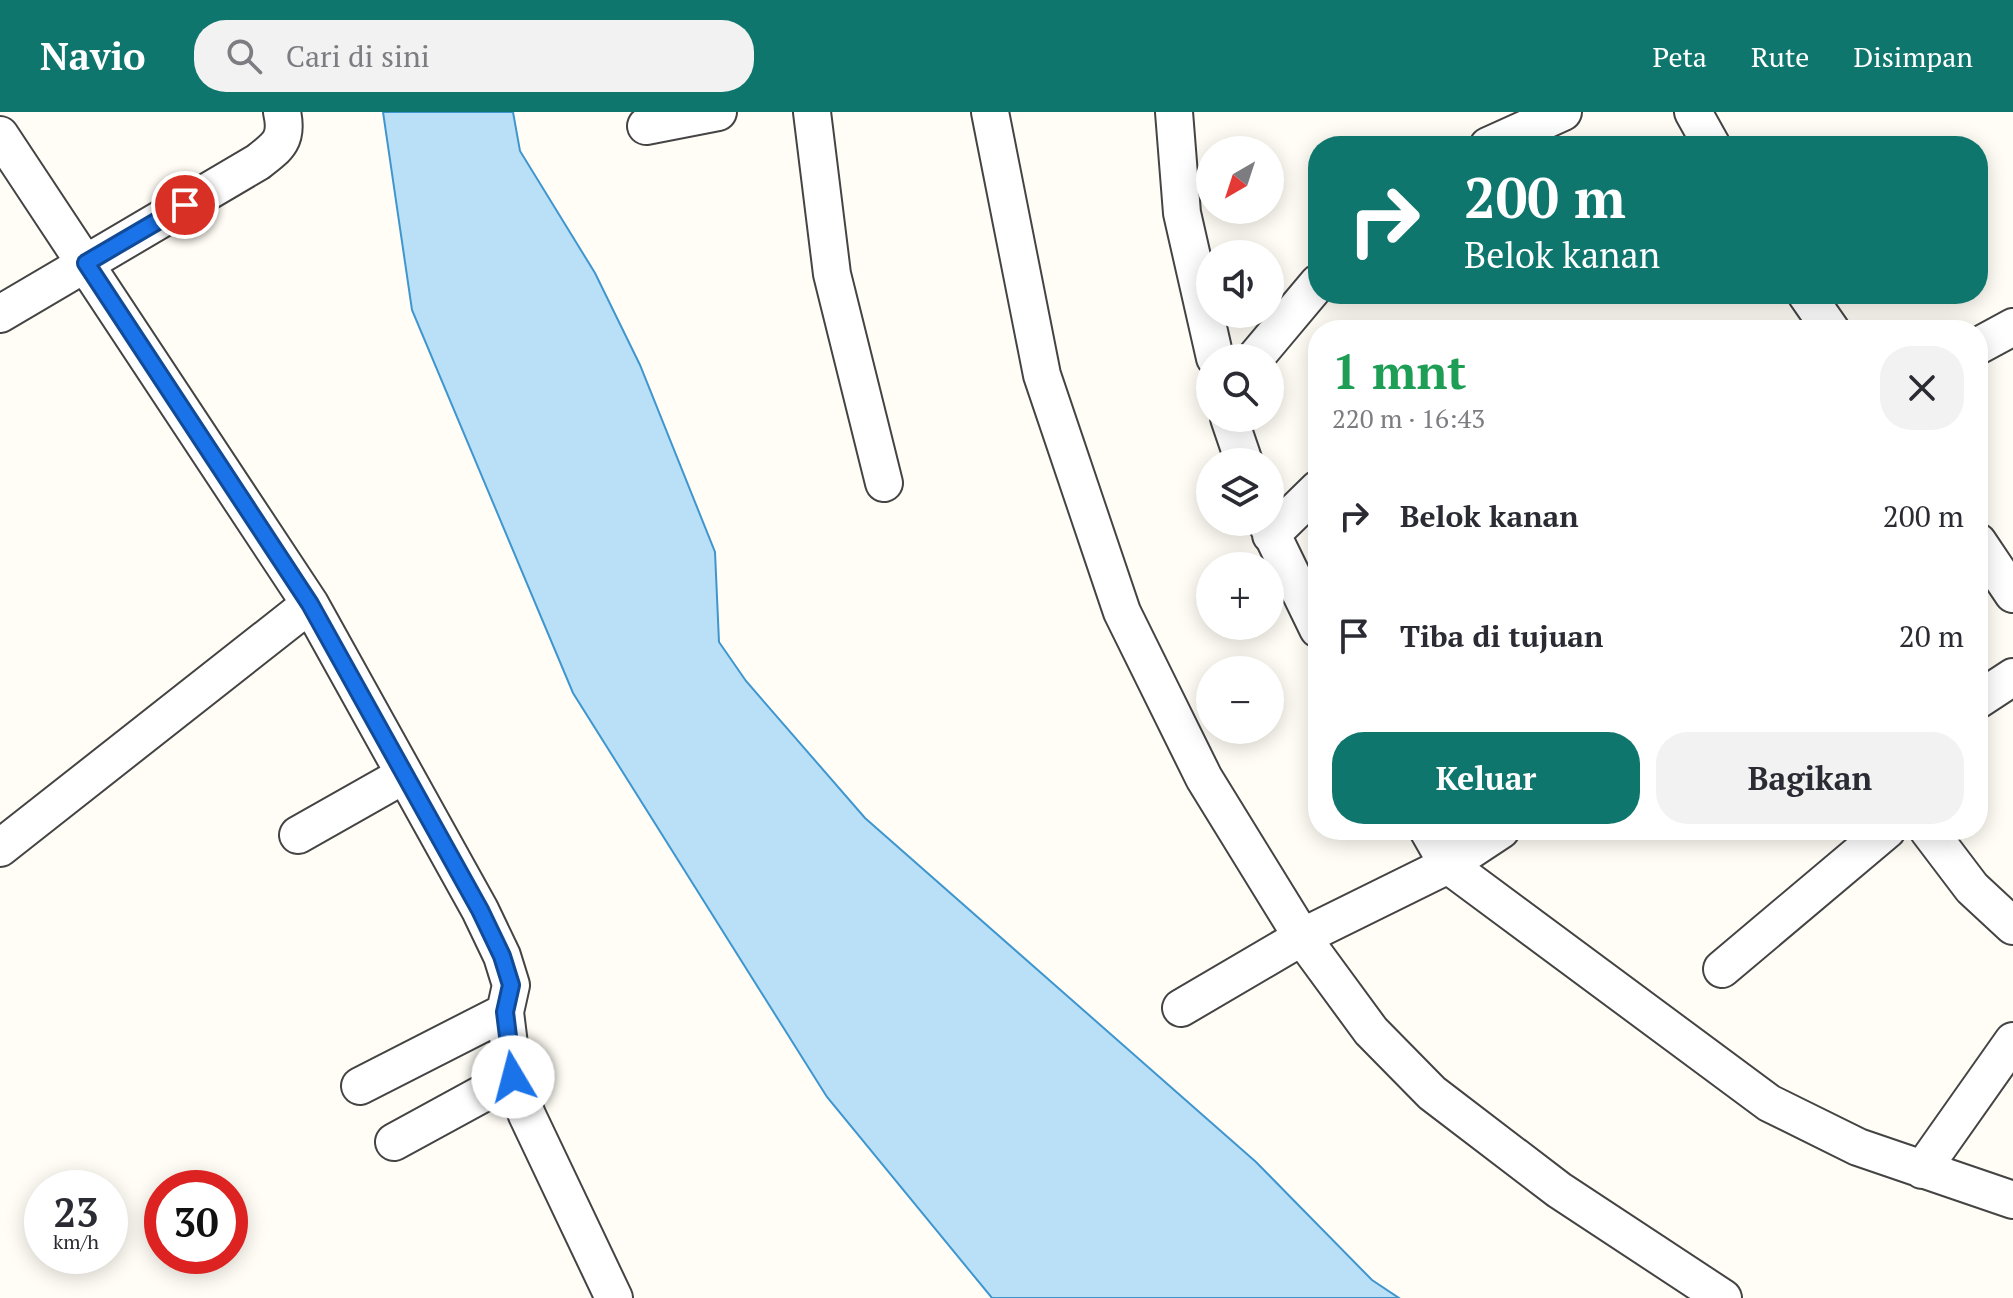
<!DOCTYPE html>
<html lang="id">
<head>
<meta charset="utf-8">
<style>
  body { margin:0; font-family:"PT Serif",serif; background:#f2f2f3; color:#2b2b33; height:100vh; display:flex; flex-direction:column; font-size:30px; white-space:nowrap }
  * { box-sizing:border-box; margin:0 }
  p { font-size:26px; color:#7c7c81 }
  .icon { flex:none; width:44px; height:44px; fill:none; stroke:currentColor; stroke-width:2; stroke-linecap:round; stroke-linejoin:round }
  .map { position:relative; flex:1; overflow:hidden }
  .sheet { position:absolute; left:1308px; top:208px; width:680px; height:520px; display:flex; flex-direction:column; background:#fff; border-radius:32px; box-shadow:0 4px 20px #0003 }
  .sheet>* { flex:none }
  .top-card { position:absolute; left:1308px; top:24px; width:680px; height:168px; border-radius:32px; box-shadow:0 4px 20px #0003; background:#0f766e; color:#fff; overflow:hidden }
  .needle { width:52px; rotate:219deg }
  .tools { position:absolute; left:1196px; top:24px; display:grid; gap:16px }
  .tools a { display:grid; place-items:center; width:88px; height:88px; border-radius:50%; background:#fff; box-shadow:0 4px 20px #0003; font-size:40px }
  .speed { position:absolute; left:24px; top:1058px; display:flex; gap:16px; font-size:40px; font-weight:700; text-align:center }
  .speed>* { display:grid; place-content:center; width:104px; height:104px; border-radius:50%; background:#fff; box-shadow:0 4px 20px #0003; line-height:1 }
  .speed small { font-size:20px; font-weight:400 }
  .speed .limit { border:12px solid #d22; background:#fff; color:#111 }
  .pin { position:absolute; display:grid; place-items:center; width:68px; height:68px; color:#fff; margin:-34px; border:4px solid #fff; border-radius:50%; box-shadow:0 2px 8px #0007 }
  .me { position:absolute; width:88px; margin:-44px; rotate:352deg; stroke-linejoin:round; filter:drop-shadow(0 0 6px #0008) }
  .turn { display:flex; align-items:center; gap:28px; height:168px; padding:0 24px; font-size:36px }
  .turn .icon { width:104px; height:104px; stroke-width:2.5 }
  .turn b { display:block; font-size:56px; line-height:68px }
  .round { display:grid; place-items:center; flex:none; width:84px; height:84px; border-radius:32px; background:#f2f2f3 }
  .overview { display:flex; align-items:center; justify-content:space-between; height:136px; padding:0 24px }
  h1 { font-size:48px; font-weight:800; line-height:60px; color:#1e9e55 }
  .primary-button { display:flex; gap:16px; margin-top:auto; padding:16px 24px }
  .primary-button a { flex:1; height:92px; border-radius:32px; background:#0f766e; color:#fff; font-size:32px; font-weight:800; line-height:92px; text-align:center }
  .primary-button a+a { background:#f2f2f3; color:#2b2b33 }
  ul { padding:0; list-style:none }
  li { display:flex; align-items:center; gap:24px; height:120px; padding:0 24px }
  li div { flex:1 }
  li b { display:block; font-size:30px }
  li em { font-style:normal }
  header { display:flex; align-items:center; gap:48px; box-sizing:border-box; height:112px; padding:0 40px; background:#0f766e; color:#fff }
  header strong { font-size:38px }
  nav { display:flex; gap:44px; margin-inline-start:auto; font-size:28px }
  .search { width:560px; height:72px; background:#f2f2f3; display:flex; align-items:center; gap:20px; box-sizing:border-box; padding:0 28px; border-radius:32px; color:#7c7c81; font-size:30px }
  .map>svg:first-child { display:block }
  .water { fill:#b9e0f7; stroke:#3f96cf; stroke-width:2 }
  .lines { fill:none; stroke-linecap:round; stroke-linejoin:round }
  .minor-casing { stroke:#444; stroke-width:40 }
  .minor { stroke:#fff; stroke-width:36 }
  .route-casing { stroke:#114b97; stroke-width:20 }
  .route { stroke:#1a73e8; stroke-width:14 }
</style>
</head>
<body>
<header>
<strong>Navio</strong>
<div class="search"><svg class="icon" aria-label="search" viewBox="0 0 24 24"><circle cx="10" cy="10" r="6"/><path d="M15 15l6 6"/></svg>Cari di sini</div>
<nav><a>Peta</a><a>Rute</a><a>Disimpan</a></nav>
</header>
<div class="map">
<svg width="2013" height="1186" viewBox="0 0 2013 1186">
  <rect width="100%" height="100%" fill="#fffdf5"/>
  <!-- water -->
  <path class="water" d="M383 0H513L520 39 595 161 640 253 715 440 719 530 746 569 865 706 1256 1050 1372 1168 1399 1186H992L827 985 573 581 412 198Z"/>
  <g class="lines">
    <defs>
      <path id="minor" d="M812 0 832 162 884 371
        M990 0 1042 263 1122 500 1204 666 1302 825 1371 919 1432 981 1559 1078 1723 1186
        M1174 0 1182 101 1215 246
        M1693 0 1712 34
        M646 14 718 0
        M0 23 310 492 480 798 502 844 511 873 505 900 513 965 527 1003 614 1186
        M1488 34 1563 0
        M1806 182 1831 218
        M0 202 258 50C279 34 288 27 282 0
        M1978 234 2013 215
        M1255 246 1318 171
        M1229 306 1244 350
        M1266 410 1318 517
        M1271 423 1318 377
        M1978 430 2013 482
        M1978 588 2013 565
        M1428 718 1448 753 1769 991 1858 1035 2013 1088
        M1928 718 1972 776 2013 814
        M298 723 404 663
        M0 736 310 492
        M1722 857 1887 718
        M1181 896 1302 825 1448 753 1501 718
        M360 974 505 900
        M394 1030 513 965
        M1922 1058 2013 929"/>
    </defs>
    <!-- minor casing -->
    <use href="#minor" class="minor-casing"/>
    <!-- minor -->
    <use href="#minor" class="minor"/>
  </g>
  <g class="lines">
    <defs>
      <path id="route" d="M185 93 86 151 310 492 480 798 502 844 511 873 505 900 513 965"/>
    </defs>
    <!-- route casing -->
    <use href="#route" class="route-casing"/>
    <!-- route -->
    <use href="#route" class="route"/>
  </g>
</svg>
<div class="tools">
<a><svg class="needle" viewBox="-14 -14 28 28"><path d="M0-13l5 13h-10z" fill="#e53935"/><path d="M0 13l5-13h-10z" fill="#7c7c81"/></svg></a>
<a><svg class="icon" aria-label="sound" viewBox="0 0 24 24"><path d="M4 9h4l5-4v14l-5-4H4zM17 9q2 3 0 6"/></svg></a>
<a><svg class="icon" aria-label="search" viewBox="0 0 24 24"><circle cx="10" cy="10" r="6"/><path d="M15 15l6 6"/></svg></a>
<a><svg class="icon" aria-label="layers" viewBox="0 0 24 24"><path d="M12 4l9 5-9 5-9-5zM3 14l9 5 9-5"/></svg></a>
<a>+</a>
<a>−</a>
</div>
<div class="speed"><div>23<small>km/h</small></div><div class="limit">30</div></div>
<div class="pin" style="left:185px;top:93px;background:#d93025"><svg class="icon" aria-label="arrive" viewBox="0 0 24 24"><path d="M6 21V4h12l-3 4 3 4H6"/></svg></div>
<svg class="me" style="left:513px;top:965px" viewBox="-20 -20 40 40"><circle r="19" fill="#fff"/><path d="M0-13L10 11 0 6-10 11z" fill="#1a73e8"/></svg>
<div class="top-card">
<div class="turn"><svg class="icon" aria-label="right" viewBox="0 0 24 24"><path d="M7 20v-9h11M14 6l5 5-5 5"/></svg><div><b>200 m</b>Belok kanan</div></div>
</div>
<section class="sheet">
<div class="overview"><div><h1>1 mnt</h1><p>220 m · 16:43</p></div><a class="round"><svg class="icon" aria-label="close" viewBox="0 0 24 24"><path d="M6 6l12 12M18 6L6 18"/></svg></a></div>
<ul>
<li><svg class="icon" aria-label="right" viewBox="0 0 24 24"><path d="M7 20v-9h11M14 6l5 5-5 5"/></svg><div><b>Belok kanan</b></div><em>200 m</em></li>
<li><svg class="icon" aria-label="arrive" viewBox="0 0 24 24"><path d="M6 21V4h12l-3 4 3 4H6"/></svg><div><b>Tiba di tujuan</b></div><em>20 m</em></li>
</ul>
<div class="primary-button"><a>Keluar</a><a>Bagikan</a></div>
</section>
</div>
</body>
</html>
